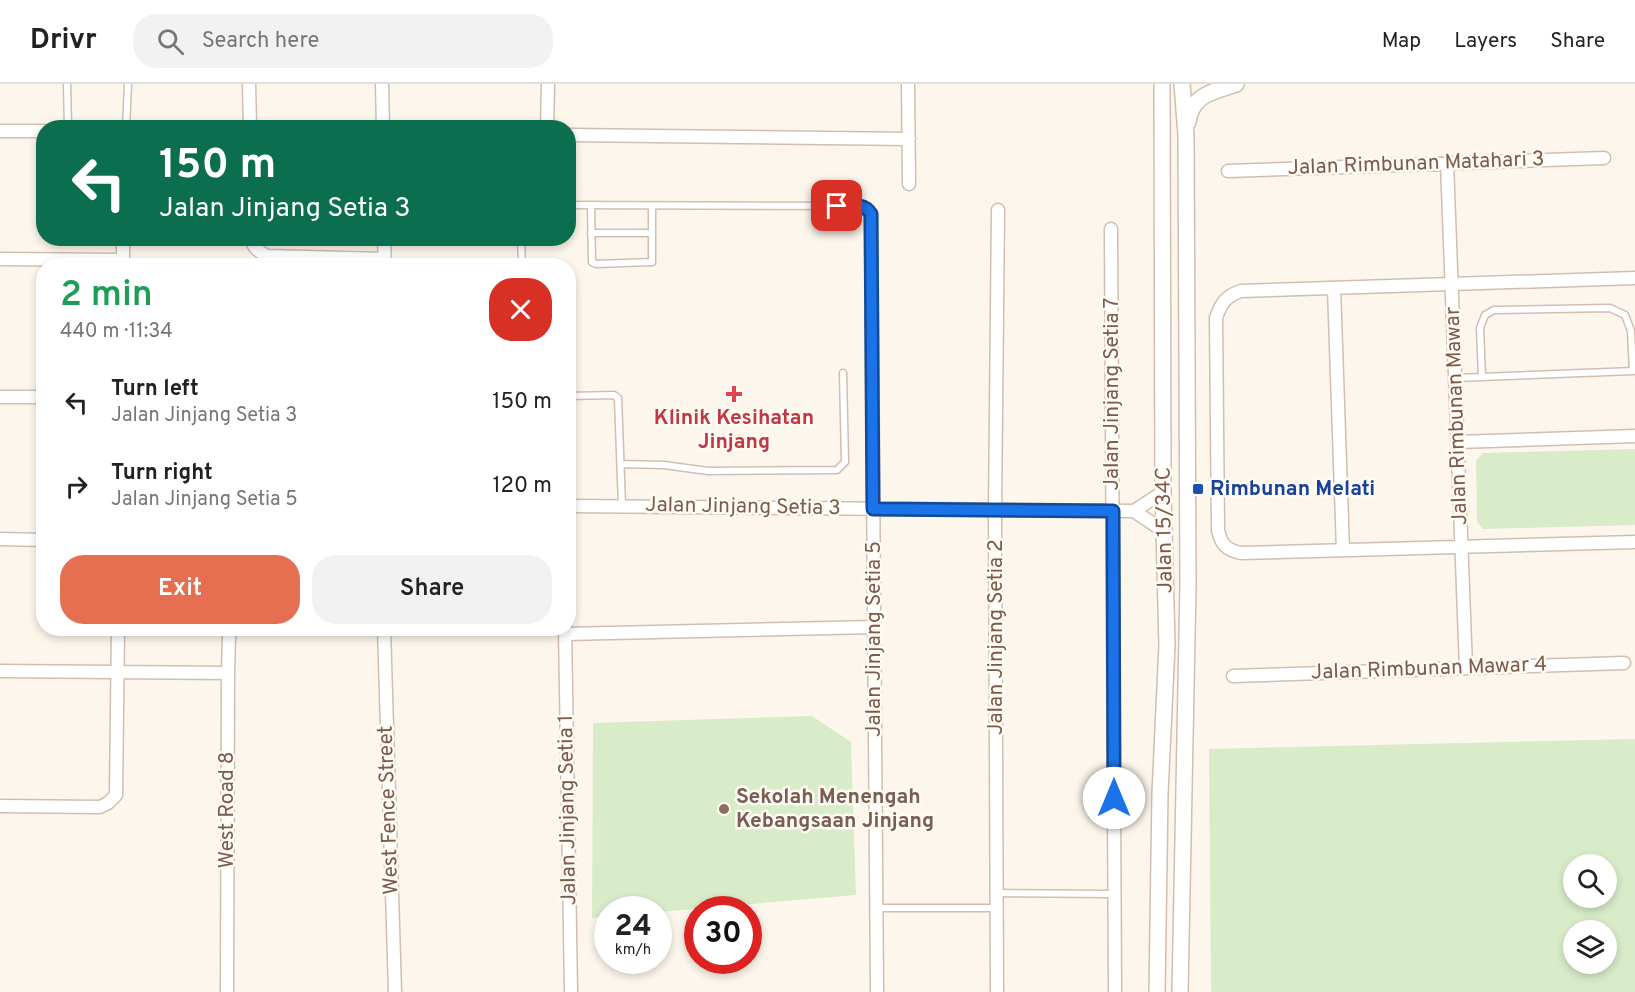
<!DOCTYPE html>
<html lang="en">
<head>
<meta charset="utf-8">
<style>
  body { margin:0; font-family:Overpass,sans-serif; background:#f2f2f2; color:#222; height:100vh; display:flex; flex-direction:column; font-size:22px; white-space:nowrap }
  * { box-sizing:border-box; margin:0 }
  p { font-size:20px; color:#767676 }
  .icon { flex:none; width:33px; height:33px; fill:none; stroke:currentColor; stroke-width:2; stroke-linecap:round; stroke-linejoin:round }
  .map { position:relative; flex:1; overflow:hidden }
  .sheet { position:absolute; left:36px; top:174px; width:540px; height:378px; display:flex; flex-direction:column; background:#fff; border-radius:24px; box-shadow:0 3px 9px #0003 }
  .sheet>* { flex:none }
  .top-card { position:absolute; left:36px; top:36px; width:540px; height:126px; border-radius:24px; box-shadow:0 3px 9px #0003; background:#0b6e4f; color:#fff; overflow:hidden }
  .controls { position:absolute; left:1563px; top:770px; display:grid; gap:12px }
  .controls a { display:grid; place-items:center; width:54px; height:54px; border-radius:50%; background:#fff; box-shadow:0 3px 9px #0003; font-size:30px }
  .speed { position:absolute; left:594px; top:812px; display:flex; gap:12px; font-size:30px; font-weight:700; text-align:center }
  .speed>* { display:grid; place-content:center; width:78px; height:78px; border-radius:50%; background:#fff; box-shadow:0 3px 9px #0003; line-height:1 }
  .speed small { font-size:15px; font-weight:400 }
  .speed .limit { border:9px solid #d22; background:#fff; color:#111 }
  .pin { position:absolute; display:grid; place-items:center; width:51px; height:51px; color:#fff; margin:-26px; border-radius:12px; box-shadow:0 3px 9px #0006 }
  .me { position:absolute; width:66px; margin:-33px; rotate:0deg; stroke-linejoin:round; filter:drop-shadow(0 0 4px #0008) }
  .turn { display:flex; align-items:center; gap:21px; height:126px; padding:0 24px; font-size:27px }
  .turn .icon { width:78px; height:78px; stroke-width:2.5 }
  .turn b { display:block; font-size:42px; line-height:51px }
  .round { display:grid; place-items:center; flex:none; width:63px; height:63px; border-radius:24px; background:#f2f2f2 }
  .overview { display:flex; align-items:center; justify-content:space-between; height:102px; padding:0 24px }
  h1 { font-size:36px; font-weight:600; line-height:45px; color:#1e9e55 }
  .button { display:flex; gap:12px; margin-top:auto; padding:12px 24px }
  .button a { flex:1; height:69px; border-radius:24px; background:#e76f51; color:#fff; font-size:24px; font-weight:600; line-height:69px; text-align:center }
  .button a+a { background:#f2f2f2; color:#222 }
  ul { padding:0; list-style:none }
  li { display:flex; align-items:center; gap:18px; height:84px; padding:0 24px }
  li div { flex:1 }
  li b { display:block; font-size:22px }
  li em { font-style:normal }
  header { display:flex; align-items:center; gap:36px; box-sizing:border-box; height:84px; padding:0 30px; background:#fff; border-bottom:2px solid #e0e0e0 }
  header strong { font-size:28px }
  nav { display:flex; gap:33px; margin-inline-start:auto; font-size:21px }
  .search { width:420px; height:54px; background:#f2f2f2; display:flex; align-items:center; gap:15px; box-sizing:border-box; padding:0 21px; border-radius:24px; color:#767676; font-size:22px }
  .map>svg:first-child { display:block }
  .green { fill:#d8ecc9; fill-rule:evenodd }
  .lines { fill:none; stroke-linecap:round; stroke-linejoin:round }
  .service-casing { stroke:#d1beb0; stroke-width:9 }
  .minor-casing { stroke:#d1beb0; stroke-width:15 }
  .tertiary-casing { stroke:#d1beb0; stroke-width:18 }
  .service { stroke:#fff; stroke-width:6 }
  .minor { stroke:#fff; stroke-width:12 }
  .tertiary { stroke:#fff; stroke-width:15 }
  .route-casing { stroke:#114b97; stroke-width:15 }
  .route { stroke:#1a73e8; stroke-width:10 }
  .health-dot { fill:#e0444e; stroke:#fffaf3; stroke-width:2 }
  .transit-dot { fill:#1a4fb4; stroke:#fffaf3; stroke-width:2 }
  .education-dot { fill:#8d6e63; stroke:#fffaf3; stroke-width:2 }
  .labels { text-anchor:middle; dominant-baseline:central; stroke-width:5; stroke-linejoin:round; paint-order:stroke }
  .street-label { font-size:21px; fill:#7a5c4d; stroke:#fffaf3 }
  .health-label { font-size:21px; font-weight:bold; fill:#be3a42; stroke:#fffaf3 }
  .transit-label { font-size:21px; font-weight:bold; fill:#164399; stroke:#fffaf3; text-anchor:start }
  .education-label { font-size:21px; font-weight:bold; fill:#785e54; stroke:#fffaf3; text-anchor:start }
</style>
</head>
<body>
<header>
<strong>Drivr</strong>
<div class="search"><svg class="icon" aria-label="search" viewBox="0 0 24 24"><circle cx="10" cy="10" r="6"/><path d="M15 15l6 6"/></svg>Search here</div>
<nav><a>Map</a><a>Layers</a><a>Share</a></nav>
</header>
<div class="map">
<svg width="1635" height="908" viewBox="0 0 1635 908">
  <rect width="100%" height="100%" fill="#fdf6ec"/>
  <!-- green -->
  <path class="green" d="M1635 365V441L1483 445 1477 438 1476 377 1483 369Z
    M812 632 851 658 856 811 659 828 658 825H608L607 833 592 834 593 639Z
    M1635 655V908H1211L1209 665ZM1574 780H1606V813H1574ZM1574 846H1606V879H1574Z"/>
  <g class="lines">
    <defs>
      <path id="service" d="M67 0 68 44
        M126 44 128 0
        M568 121 860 122 867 124 871 130
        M591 121 592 178 596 180 652 178V122
        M591 149H652
        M521 154 522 182
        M1482 293 1480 244 1485 231 1494 226 1610 224 1625 231 1631 247 1633 287
        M1456 294 1634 287
        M568 312 614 311 618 314 622 422
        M621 380 664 381 708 387 837 386 845 378 843 289
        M997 809 1114 810
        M876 824H996"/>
      <path id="minor" d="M249 0 250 44
        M382 0 383 44
        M908 0 909 100
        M547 44 548 0
        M0 47H44
        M568 51 909 55
        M1447 79 1466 584
        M1228 87 1604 74
        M871 130 877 908
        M1111 145 1115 908
        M252 154C252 164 260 168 267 172L385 175
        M384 154 385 182
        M0 175 123 176
        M123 182V154
        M1635 194 1241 207C1226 212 1221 219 1216 234L1218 446C1221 460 1226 466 1241 469L1635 458
        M1334 204 1343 466
        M0 313H44
        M1458 358 1635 352
        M1163 408 1134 427 1165 448
        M568 422 1134 427
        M0 455 44 456
        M384 544 395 908
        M565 544 571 908
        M566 550 874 543
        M0 587 228 589
        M1233 592 1624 579
        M0 722 100 723 108 719 116 711 118 544
        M227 908 228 589 229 553 231 544
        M997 908 995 426 998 126"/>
      <path id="tertiary" d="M1188 38C1192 10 1213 8 1236 0
        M1157 908 1160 709 1167 561 1163 408 1162 0
        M1180 908 1188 501 1186 51 1182 0"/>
    </defs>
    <!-- service casing -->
    <use href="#service" class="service-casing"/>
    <!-- minor casing -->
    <use href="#minor" class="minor-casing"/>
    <!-- tertiary casing -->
    <use href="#tertiary" class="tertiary-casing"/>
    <!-- service -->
    <use href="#service" class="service"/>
    <!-- minor -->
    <use href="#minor" class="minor"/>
    <!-- tertiary -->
    <use href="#tertiary" class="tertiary"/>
  </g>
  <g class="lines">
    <defs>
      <path id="route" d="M837 122C850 122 864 118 871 130L873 425 1113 427 1114 714"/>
    </defs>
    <!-- route casing -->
    <use href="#route" class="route-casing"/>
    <!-- route -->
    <use href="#route" class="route"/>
  </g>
  <!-- markers -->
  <path class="health-dot" d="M731 301h6v6h6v6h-6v6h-6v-6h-6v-6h6z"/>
  <rect class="transit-dot" x="1192" y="399" width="12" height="12" rx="3"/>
  <circle class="education-dot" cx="724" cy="725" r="6"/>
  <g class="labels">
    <!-- street labels -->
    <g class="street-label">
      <text transform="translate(1416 80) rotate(-2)">Jalan Rimbunan Matahari 3</text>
      <text transform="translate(1112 310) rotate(-90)">Jalan Jinjang Setia 7</text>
      <text transform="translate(1457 332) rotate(-92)">Jalan Rimbunan Mawar</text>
      <text transform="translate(743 423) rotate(1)">Jalan Jinjang Setia 3</text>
      <text transform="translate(1165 446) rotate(-91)">Jalan 15/34C</text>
      <text transform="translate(996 553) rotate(-90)">Jalan Jinjang Setia 2</text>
      <text transform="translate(874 555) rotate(-90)">Jalan Jinjang Setia 5</text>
      <text transform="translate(1429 585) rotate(-2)">Jalan Rimbunan Mawar 4</text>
      <text transform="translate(227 726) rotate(-90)">West Road 8</text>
      <text transform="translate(389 726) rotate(-92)">West Fence Street</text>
      <text transform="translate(568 726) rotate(-91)">Jalan Jinjang Setia 1</text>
    </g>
    <!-- health labels -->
    <g class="health-label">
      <text x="734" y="334">Klinik Kesihatan<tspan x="734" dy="24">Jinjang</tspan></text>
    </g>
    <!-- transit labels -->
    <g class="transit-label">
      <text x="1210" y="405">Rimbunan Melati</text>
    </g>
    <!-- education labels -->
    <g class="education-label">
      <text x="736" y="713">Sekolah Menengah<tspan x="736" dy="24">Kebangsaan Jinjang</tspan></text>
    </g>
  </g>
</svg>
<div class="controls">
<a><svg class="icon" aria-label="search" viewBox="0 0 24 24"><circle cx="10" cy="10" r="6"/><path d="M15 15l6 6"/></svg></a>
<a><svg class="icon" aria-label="layers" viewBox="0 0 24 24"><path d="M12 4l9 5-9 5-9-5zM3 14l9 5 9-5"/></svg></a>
</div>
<div class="speed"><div>24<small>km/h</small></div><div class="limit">30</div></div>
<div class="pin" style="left:837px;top:122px;background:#d93025"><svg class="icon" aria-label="arrive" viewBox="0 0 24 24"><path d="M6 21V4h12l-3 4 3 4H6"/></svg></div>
<svg class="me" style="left:1114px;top:714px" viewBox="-20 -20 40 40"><circle r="19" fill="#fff"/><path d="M0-13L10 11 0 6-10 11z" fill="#1a73e8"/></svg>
<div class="top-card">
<div class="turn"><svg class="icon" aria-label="left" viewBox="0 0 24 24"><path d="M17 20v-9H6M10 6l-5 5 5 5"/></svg><div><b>150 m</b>Jalan Jinjang Setia 3</div></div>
</div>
<section class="sheet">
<div class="overview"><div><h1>2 min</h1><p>440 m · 11:34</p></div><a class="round" style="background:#d93025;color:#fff"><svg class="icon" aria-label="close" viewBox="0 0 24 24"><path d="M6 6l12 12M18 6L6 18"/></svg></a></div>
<ul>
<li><svg class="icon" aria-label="left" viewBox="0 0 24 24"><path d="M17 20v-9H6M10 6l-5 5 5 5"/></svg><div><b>Turn left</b><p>Jalan Jinjang Setia 3</p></div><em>150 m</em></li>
<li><svg class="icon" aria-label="right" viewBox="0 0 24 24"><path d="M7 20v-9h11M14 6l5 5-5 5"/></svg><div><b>Turn right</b><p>Jalan Jinjang Setia 5</p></div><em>120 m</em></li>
</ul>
<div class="button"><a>Exit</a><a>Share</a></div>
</section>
</div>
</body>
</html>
